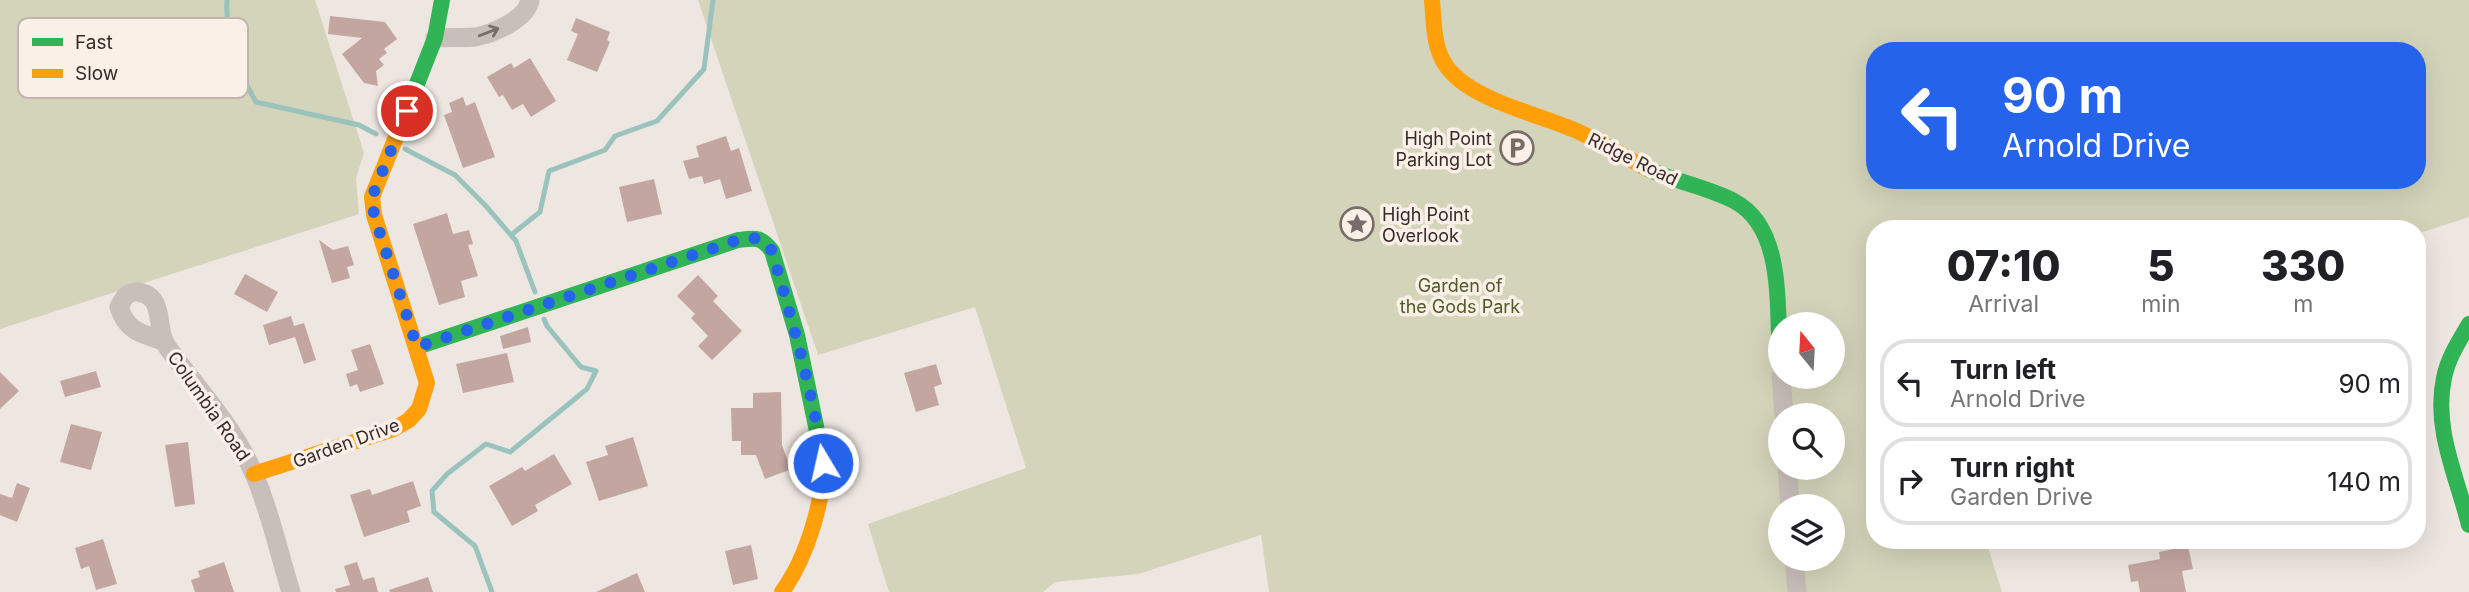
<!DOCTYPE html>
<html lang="en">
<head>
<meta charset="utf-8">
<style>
  body { margin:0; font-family:Inter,sans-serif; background:#f2f2f2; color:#202124; height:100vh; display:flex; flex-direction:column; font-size:26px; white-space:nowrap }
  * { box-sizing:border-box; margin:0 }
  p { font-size:23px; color:#757577 }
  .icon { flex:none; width:38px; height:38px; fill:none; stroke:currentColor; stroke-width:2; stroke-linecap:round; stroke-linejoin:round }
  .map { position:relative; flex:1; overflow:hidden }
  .drawer { position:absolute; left:1866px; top:220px; width:560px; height:329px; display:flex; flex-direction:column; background:#fff; border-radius:28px; box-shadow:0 7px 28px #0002 }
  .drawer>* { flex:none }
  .top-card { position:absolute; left:1866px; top:42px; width:560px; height:147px; border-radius:28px; box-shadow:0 7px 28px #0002; background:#2563eb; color:#fff; overflow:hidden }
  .needle { width:46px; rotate:342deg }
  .fabs { position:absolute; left:1768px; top:312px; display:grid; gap:14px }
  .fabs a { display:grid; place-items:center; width:77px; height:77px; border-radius:50%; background:#fff; box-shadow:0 7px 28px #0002; font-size:35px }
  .pin { position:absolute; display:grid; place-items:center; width:60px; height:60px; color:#fff; margin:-30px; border:4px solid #fff; border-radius:50%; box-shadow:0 2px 7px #0007 }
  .me { position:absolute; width:77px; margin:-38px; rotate:351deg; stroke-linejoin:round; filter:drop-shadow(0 0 5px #0008) }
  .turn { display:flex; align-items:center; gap:24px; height:147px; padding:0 21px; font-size:32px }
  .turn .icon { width:91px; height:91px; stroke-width:2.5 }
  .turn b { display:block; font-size:49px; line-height:60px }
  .eta { display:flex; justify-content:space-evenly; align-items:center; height:119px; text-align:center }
  .eta b { font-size:42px; font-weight:800; line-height:49px }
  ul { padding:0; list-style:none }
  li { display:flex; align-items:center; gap:21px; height:88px; margin:0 14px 10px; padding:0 7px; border:4px solid #e0e0e0; border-radius:28px }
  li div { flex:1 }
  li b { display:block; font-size:26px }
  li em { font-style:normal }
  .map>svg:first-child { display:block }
  .green { fill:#d3d4ba; fill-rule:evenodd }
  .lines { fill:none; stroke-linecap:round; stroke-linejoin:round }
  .stream { stroke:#9bc3bd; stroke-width:5 }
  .building { fill:#c4a6a1 }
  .street { stroke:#c8beba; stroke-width:19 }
  .fast { stroke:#30b455; stroke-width:16 }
  .slow { stroke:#ff9f0a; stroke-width:16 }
  .oneway { stroke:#796d6a }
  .route { stroke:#2563eb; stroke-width:12; stroke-dasharray:0 21.6 }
  .labels { text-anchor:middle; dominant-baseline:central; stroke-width:7; stroke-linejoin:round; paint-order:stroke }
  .poi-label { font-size:18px; fill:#392a28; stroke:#fbf0e8; text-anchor:end }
  .street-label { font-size:18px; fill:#392a28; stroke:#fbf0e8 }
  .park-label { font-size:18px; fill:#4f5a29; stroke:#fbf0e8 }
  .key { fill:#fbf0e8; stroke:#c1b5ae; stroke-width:2 }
  .key-label { font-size:19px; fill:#392a28 }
</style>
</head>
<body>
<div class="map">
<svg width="2469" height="592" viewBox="0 0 2469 592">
  <rect width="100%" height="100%" fill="#eee6e1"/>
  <!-- green -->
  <path class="green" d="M0 0H315L364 153 356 178 359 214 0 329Z
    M698 0H2469V217L2417 234V229H1874V541H1986L2002 592H1269L1261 535 1138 574 1055 582 1043 592H889L868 524 1026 468 975 307 818 355ZM1874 51H2417V180H1874ZM1780 324H1832V376H1780ZM1780 415H1832V467H1780ZM1780 506H1832V558H1780Z"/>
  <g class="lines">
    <!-- stream -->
    <path class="stream" d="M227 0C225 36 238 71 256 102L359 125 376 134
      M405 149 455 175 485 205 516 241 535 292
      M511 235 540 212 549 171 605 150 615 136 657 121 704 69 713 0
      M492 592 475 546 434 512 432 491 447 474 486 444 510 452 587 389 596 371 581 367 547 326 544 319"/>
  </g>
  <!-- building -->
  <path class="building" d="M330 16 385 22 397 39 384 49 387 53 379 59 384 65 376 71 378 86 364 83 342 54 362 38 328 34Z
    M576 18 610 32 607 40 610 42 597 72 567 60 578 34 571 31Z
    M530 58 556 101 531 117 523 104 512 110 503 95 499 97 487 77 511 63 514 68Z
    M463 97 466 106 475 102 495 157 463 168 444 115 452 112 449 103Z
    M726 136 731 151 739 148 752 191 726 199 720 179 704 184 702 176 689 179 683 161 699 157 696 146Z
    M654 179 662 214 627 222 619 187Z
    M447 213 453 234 469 230 473 244 468 245 478 276 461 281 465 297 439 305 413 224Z
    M319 240 333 250 348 246 354 265 347 267 350 278 332 283Z
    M245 274 278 292 267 312 234 294Z
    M698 275 718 296 713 301 742 331 712 360 698 346 708 336 691 318 695 314 677 296Z
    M291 316 294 326 304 323 316 360 304 364 295 337 269 345 263 325Z
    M528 327 531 342 503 349 500 336Z
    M370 344 384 384 360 392 357 384 350 387 346 374 358 370 351 350Z
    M507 353 514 382 463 393 456 364Z
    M936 364 942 384 934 387 939 405 916 412 904 373Z
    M96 371 101 387 65 397 60 381Z
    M0 372 19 391 0 409Z
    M781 392 782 445 789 464V470L765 479 756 455H741V441H732L731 408H753V393Z
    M71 424 102 432 91 470 60 462Z
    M633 437 648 486 599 501 586 462 608 455 605 446Z
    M188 442 195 504 175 507 165 445Z
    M554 454 572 484 535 505 538 511 512 526 489 486 522 467 525 471Z
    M413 481 421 506 407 511 410 522 364 537 350 495 370 489 372 495Z
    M17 483 30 488 17 522 0 515V494L12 498Z
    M103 539 117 584 96 590 89 566 81 569 75 548Z
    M751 545 758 579 733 585 725 551Z
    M2188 546 2193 569 2182 571 2186 592H2140L2138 581 2131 582 2128 565 2160 559 2159 552Z
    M224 562 234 592H195L191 580 200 577 198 571Z
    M357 562 363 580 374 577 378 592H336L335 589 350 585 344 566Z
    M637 573 645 592H596Z
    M428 577 433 592H390L389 590Z"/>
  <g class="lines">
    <!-- street -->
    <path class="street" d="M435 38C448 37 462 38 475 37 493 34 527 19 530 0
      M163 341C141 333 127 332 119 307 123 299 127 291 138 292 166 296 155 328 166 345 195 387 234 426 254 474 270 510 279 554 291 592
      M1781 376 1784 415
      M1787 467 1790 506
      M1794 558 1797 592"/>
    <!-- fast -->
    <path class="fast" d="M404 117 435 38 442 0
      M1648 169C1676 182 1707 187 1734 201 1785 228 1776 306 1780 355
      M2469 324C2459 341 2448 358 2444 378 2433 428 2457 477 2469 525
      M417 347 738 240C755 238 761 236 772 251L797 335 822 455"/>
    <!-- slow -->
    <path class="slow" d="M1432 0C1434 23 1433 48 1447 67 1472 101 1539 114 1577 131 1601 142 1624 157 1648 169
      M254 474 394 429 409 420 419 409 427 383 374 215 372 197 404 117
      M782 592C806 559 827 496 822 455"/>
  </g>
  <!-- one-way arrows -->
  <defs><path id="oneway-shaft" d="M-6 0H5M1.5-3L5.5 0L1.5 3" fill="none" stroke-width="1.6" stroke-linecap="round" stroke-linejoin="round" transform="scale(1.75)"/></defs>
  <use class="oneway" href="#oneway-shaft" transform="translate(489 32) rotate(-21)"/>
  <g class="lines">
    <!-- route -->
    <path class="route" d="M407 111 372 197 374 215 417 347 738 240 754 238 765 241 772 251C792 321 813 391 823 463"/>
  </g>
  <!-- icons -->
  <defs>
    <symbol id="parking-ring" viewBox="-11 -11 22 22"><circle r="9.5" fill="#fbf0e8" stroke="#786c69" stroke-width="1.5"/><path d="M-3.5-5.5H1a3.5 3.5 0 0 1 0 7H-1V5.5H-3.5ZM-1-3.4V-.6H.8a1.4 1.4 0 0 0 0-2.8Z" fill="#786c69"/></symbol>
    <symbol id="sight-ring" viewBox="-11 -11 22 22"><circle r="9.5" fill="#fbf0e8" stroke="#786c69" stroke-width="1.5"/><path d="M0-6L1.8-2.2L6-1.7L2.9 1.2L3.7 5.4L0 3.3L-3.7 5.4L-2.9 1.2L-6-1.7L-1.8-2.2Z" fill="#786c69"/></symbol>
  </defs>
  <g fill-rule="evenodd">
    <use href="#parking-ring" x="1498" y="129" width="38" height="38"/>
    <use href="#sight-ring" x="1338" y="205" width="38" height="38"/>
  </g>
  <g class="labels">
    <!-- poi labels -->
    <g class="poi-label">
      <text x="1492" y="138">High Point<tspan x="1492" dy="21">Parking Lot</tspan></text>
      <text x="1382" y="214" text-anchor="start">High Point<tspan x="1382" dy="21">Overlook</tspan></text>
    </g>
    <!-- street labels -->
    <g class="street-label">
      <text transform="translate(1633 159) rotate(26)">Ridge Road</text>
      <text transform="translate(209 406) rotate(55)">Columbia Road</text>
      <text transform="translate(346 443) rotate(-20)">Garden Drive</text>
    </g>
    <!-- park labels -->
    <g class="park-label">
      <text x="1460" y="285">Garden of<tspan x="1460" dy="21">the Gods Park</tspan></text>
    </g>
  </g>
  <!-- legend -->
  <rect x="18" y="18" width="230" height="80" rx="10" class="key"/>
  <rect x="32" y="38" width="31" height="8" fill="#30b455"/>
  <rect x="32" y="69" width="31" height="9" fill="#ff9f0a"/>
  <g class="key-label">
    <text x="75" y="49">Fast</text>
    <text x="75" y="80">Slow</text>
  </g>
</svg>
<div class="fabs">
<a><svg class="needle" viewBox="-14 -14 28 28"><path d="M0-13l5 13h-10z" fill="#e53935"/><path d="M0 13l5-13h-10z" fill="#757577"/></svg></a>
<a><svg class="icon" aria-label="search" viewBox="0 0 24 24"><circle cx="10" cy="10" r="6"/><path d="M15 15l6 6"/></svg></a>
<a><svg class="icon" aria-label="layers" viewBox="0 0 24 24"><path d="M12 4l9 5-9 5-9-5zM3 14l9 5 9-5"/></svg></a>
</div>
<div class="pin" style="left:407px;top:111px;background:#d93025"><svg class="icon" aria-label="arrive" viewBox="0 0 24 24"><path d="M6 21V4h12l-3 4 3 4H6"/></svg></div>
<svg class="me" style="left:823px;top:463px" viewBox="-20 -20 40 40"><circle r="17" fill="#2563eb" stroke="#fff" stroke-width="3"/><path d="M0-11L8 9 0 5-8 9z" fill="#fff"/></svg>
<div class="top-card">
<div class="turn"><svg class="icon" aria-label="left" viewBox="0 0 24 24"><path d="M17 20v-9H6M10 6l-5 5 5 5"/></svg><div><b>90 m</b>Arnold Drive</div></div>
</div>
<section class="drawer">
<div class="eta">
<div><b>07:10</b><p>Arrival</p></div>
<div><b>5</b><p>min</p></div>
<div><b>330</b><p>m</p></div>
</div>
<ul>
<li><svg class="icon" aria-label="left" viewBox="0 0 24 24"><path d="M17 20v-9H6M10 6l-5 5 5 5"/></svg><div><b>Turn left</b><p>Arnold Drive</p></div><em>90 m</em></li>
<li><svg class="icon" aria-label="right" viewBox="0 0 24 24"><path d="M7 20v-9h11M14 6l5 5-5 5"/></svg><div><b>Turn right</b><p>Garden Drive</p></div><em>140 m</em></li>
</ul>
</section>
</div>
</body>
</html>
